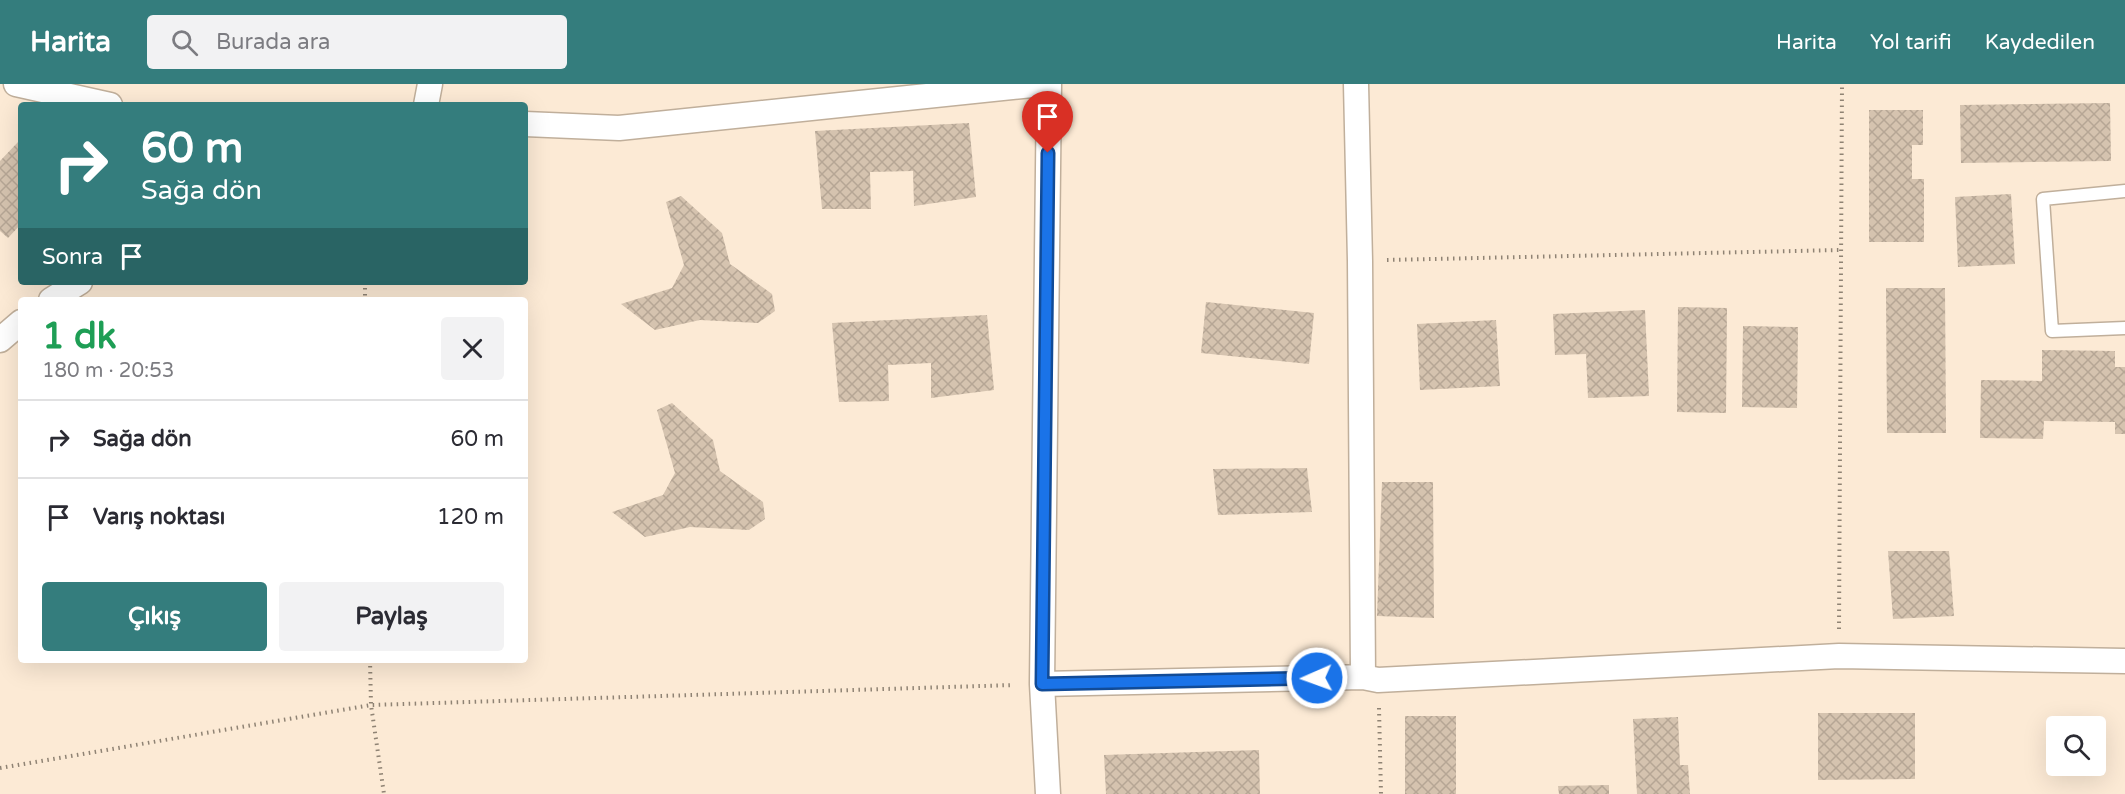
<!DOCTYPE html>
<html lang="tr">
<head>
<meta charset="utf-8">
<style>
  body { margin:0; font-family:"Varela Round",sans-serif; background:#f2f2f3; color:#2b2b33; height:100vh; display:flex; flex-direction:column; font-size:22px; white-space:nowrap }
  * { box-sizing:border-box; margin:0 }
  p { font-size:20px; color:#7c7c81 }
  .icon { flex:none; width:33px; height:33px; fill:none; stroke:currentColor; stroke-width:2; stroke-linecap:round; stroke-linejoin:round }
  .map { position:relative; flex:1; overflow:hidden }
  .side { position:absolute; left:18px; top:213px; width:510px; height:366px; display:flex; flex-direction:column; background:#fff; border-radius:6px; box-shadow:0 6px 24px #0002 }
  .side>* { flex:none }
  .guide { position:absolute; left:18px; top:18px; width:510px; height:183px; border-radius:6px; box-shadow:0 6px 24px #0002; background:#347d7d; color:#fff; overflow:hidden }
  .tools { position:absolute; left:2046px; top:632px; display:grid; gap:12px }
  .tools a { display:grid; place-items:center; width:60px; height:60px; border-radius:6px; background:#fff; box-shadow:0 6px 24px #0002; font-size:30px }
  .pin { position:absolute; display:grid; place-items:center; width:51px; height:51px; color:#fff; margin:-62px -26px; border-radius:50% 50% 50% 0; rotate:-45deg; box-shadow:0 0 6px #0007 }
  .pin .icon { rotate:45deg }
  .me { position:absolute; width:66px; margin:-33px; rotate:268deg; stroke-linejoin:round; filter:drop-shadow(0 0 4px #0008) }
  .turn { display:flex; align-items:center; gap:21px; height:126px; padding:0 24px; font-size:27px }
  .turn .icon { width:78px; height:78px; stroke-width:2.5 }
  .turn b { display:block; font-size:42px; line-height:51px }
  .then { display:flex; align-items:center; height:57px; padding:0 24px; background:#0003; gap:12px; font-size:22px }
  .round { display:grid; place-items:center; flex:none; width:63px; height:63px; border-radius:6px; background:#f2f2f3 }
  .head { display:flex; align-items:center; justify-content:space-between; height:102px; padding:0 24px }
  h1 { font-size:36px; font-weight:700; line-height:45px; color:#1e9e55 }
  .cta { display:flex; gap:12px; margin-top:auto; padding:12px 24px }
  .cta a { flex:1; height:69px; border-radius:6px; background:#347d7d; color:#fff; font-size:24px; font-weight:700; line-height:69px; text-align:center }
  .cta a+a { background:#f2f2f3; color:#2b2b33 }
  ul { padding:0; list-style:none }
  li { display:flex; align-items:center; gap:18px; height:78px; padding:0 24px; border-top:2px solid #e1e1e2 }
  li div { flex:1 }
  li b { display:block; font-size:22px }
  li em { font-style:normal }
  header { display:flex; align-items:center; gap:36px; box-sizing:border-box; height:84px; padding:0 30px; background:#347d7d; color:#fff }
  header strong { font-size:28px }
  nav { display:flex; gap:33px; margin-inline-start:auto; font-size:21px }
  .search { width:420px; height:54px; background:#f2f2f3; display:flex; align-items:center; gap:15px; box-sizing:border-box; padding:0 21px; border-radius:6px; color:#7c7c81; font-size:22px }
  .map>svg:first-child { display:block }
  .building { fill:url(#building-cross-hatch) }
  .lines { fill:none; stroke-linecap:round; stroke-linejoin:round }
  .lane-casing { stroke:#c0af9b; stroke-width:15 }
  .street-casing { stroke:#c0af9b; stroke-width:27 }
  .path { stroke:#8f8374; stroke-width:4; stroke-dasharray:1.5 4.5; stroke-linecap:butt }
  .lane { stroke:#fff; stroke-width:12 }
  .street { stroke:#fff; stroke-width:24 }
  .route-casing { stroke:#114b97; stroke-width:15 }
  .route { stroke:#1a73e8; stroke-width:10 }
</style>
</head>
<body>
<header>
<strong>Harita</strong>
<div class="search"><svg class="icon" aria-label="search" viewBox="0 0 24 24"><circle cx="10" cy="10" r="6"/><path d="M15 15l6 6"/></svg>Burada ara</div>
<nav><a>Harita</a><a>Yol tarifi</a><a>Kaydedilen</a></nav>
</header>
<div class="map">
<svg width="2125" height="710" viewBox="0 0 2125 710">
  <defs>
    <pattern id="building-cross-hatch" width="8" height="8" patternUnits="userSpaceOnUse" patternTransform="scale(1.5)"><rect width="8" height="8" fill="#d5c3af"/><path d="M0 0l8 8M0 8l8-8" fill="none" stroke="#b6a695"/></pattern>
  </defs>
  <rect width="100%" height="100%" fill="#fcead5"/>
  <!-- building -->
  <path class="building" d="M2110 19 2111 77 1961 79 1960 21Z
    M1869 26H1923V61H1912V95H1924V158H1869Z
    M969 39 976 113 914 122 913 87 870 88 871 125H822L815 47Z
    M18 58 21 61V140L8 154 0 147V77Z
    M2011 110 2015 180 1958 183 1955 113Z
    M681 112 722 149 730 180 772 210 775 227 758 239 700 236 655 246 621 220 672 204 684 181 666 118Z
    M1886 204H1945L1946 349H1887Z
    M1206 218 1314 229 1309 280 1201 269Z
    M1678 223 1727 224 1726 329 1677 328Z
    M1645 226 1649 312 1588 314 1586 270 1555 271 1553 230Z
    M987 231 994 306 931 314V279L888 281 889 317 839 318 832 239Z
    M1496 236 1500 302 1420 306 1417 240Z
    M1743 242 1798 243 1797 324 1742 323Z
    M2042 266 2115 267V283H2125V350H2115V338L2044 337 2043 355 1980 354 1981 296 2042 297Z
    M672 319 713 356 720 387 763 418 765 435 749 446 690 443 645 453 612 428 663 411 675 389 657 326Z
    M1307 384 1312 428 1218 431 1213 385Z
    M1382 398H1433L1434 534 1377 532Z
    M1888 467H1949L1954 532 1893 535Z
    M1818 629H1915V695L1818 696Z
    M1405 632H1456V710H1405Z
    M1678 633 1680 681H1688L1690 710H1637L1633 635Z
    M1259 666 1260 710H1106L1104 671Z
    M1609 701V710H1559L1558 702Z"/>
  <g class="lines">
    <defs>
      <path id="lane" d="M2125 107 2043 115 2052 247 2125 244"/>
      <path id="street" d="M16 0 110 21
        M1049 0 1042 600 1363 593
        M1356 0 1360 177 1363 593 1378 596 1839 572 2125 577
        M426 21 430 0
        M525 40 619 44 1042 0
        M51 216 80 198
        M0 256 21 238
        M1042 600 1048 710"/>
    </defs>
    <!-- lane casing -->
    <use href="#lane" class="lane-casing"/>
    <!-- street casing -->
    <use href="#street" class="street-casing"/>
    <!-- path -->
    <path class="path" d="M1387 176 1841 166
      M365 198V216
      M1839 545 1842 0
      M370 576 371 621 384 710
      M1379 624 1381 710
      M0 684 371 621 1014 601"/>
    <!-- lane -->
    <use href="#lane" class="lane"/>
    <!-- street -->
    <use href="#street" class="street"/>
  </g>
  <g class="lines">
    <defs>
      <path id="route" d="M1048 69 1042 600 1317 594"/>
    </defs>
    <!-- route casing -->
    <use href="#route" class="route-casing"/>
    <!-- route -->
    <use href="#route" class="route"/>
  </g>
</svg>
<div class="tools">
<a><svg class="icon" aria-label="search" viewBox="0 0 24 24"><circle cx="10" cy="10" r="6"/><path d="M15 15l6 6"/></svg></a>
</div>
<div class="pin" style="left:1048px;top:69px;background:#d93025"><svg class="icon" aria-label="arrive" viewBox="0 0 24 24"><path d="M6 21V4h12l-3 4 3 4H6"/></svg></div>
<svg class="me" style="left:1317px;top:594px" viewBox="-20 -20 40 40"><circle r="17" fill="#1a73e8" stroke="#fff" stroke-width="3"/><path d="M0-11L8 9 0 5-8 9z" fill="#fff"/></svg>
<div class="guide">
<div class="turn"><svg class="icon" aria-label="right" viewBox="0 0 24 24"><path d="M7 20v-9h11M14 6l5 5-5 5"/></svg><div><b>60 m</b>Sağa dön</div></div>
<div class="then">Sonra<svg class="icon" aria-label="arrive" viewBox="0 0 24 24"><path d="M6 21V4h12l-3 4 3 4H6"/></svg></div>
</div>
<section class="side">
<div class="head"><div><h1>1 dk</h1><p>180 m · 20:53</p></div><a class="round"><svg class="icon" aria-label="close" viewBox="0 0 24 24"><path d="M6 6l12 12M18 6L6 18"/></svg></a></div>
<ul>
<li><svg class="icon" aria-label="right" viewBox="0 0 24 24"><path d="M7 20v-9h11M14 6l5 5-5 5"/></svg><div><b>Sağa dön</b></div><em>60 m</em></li>
<li><svg class="icon" aria-label="arrive" viewBox="0 0 24 24"><path d="M6 21V4h12l-3 4 3 4H6"/></svg><div><b>Varış noktası</b></div><em>120 m</em></li>
</ul>
<div class="cta"><a>Çıkış</a><a>Paylaş</a></div>
</section>
</div>
</body>
</html>
